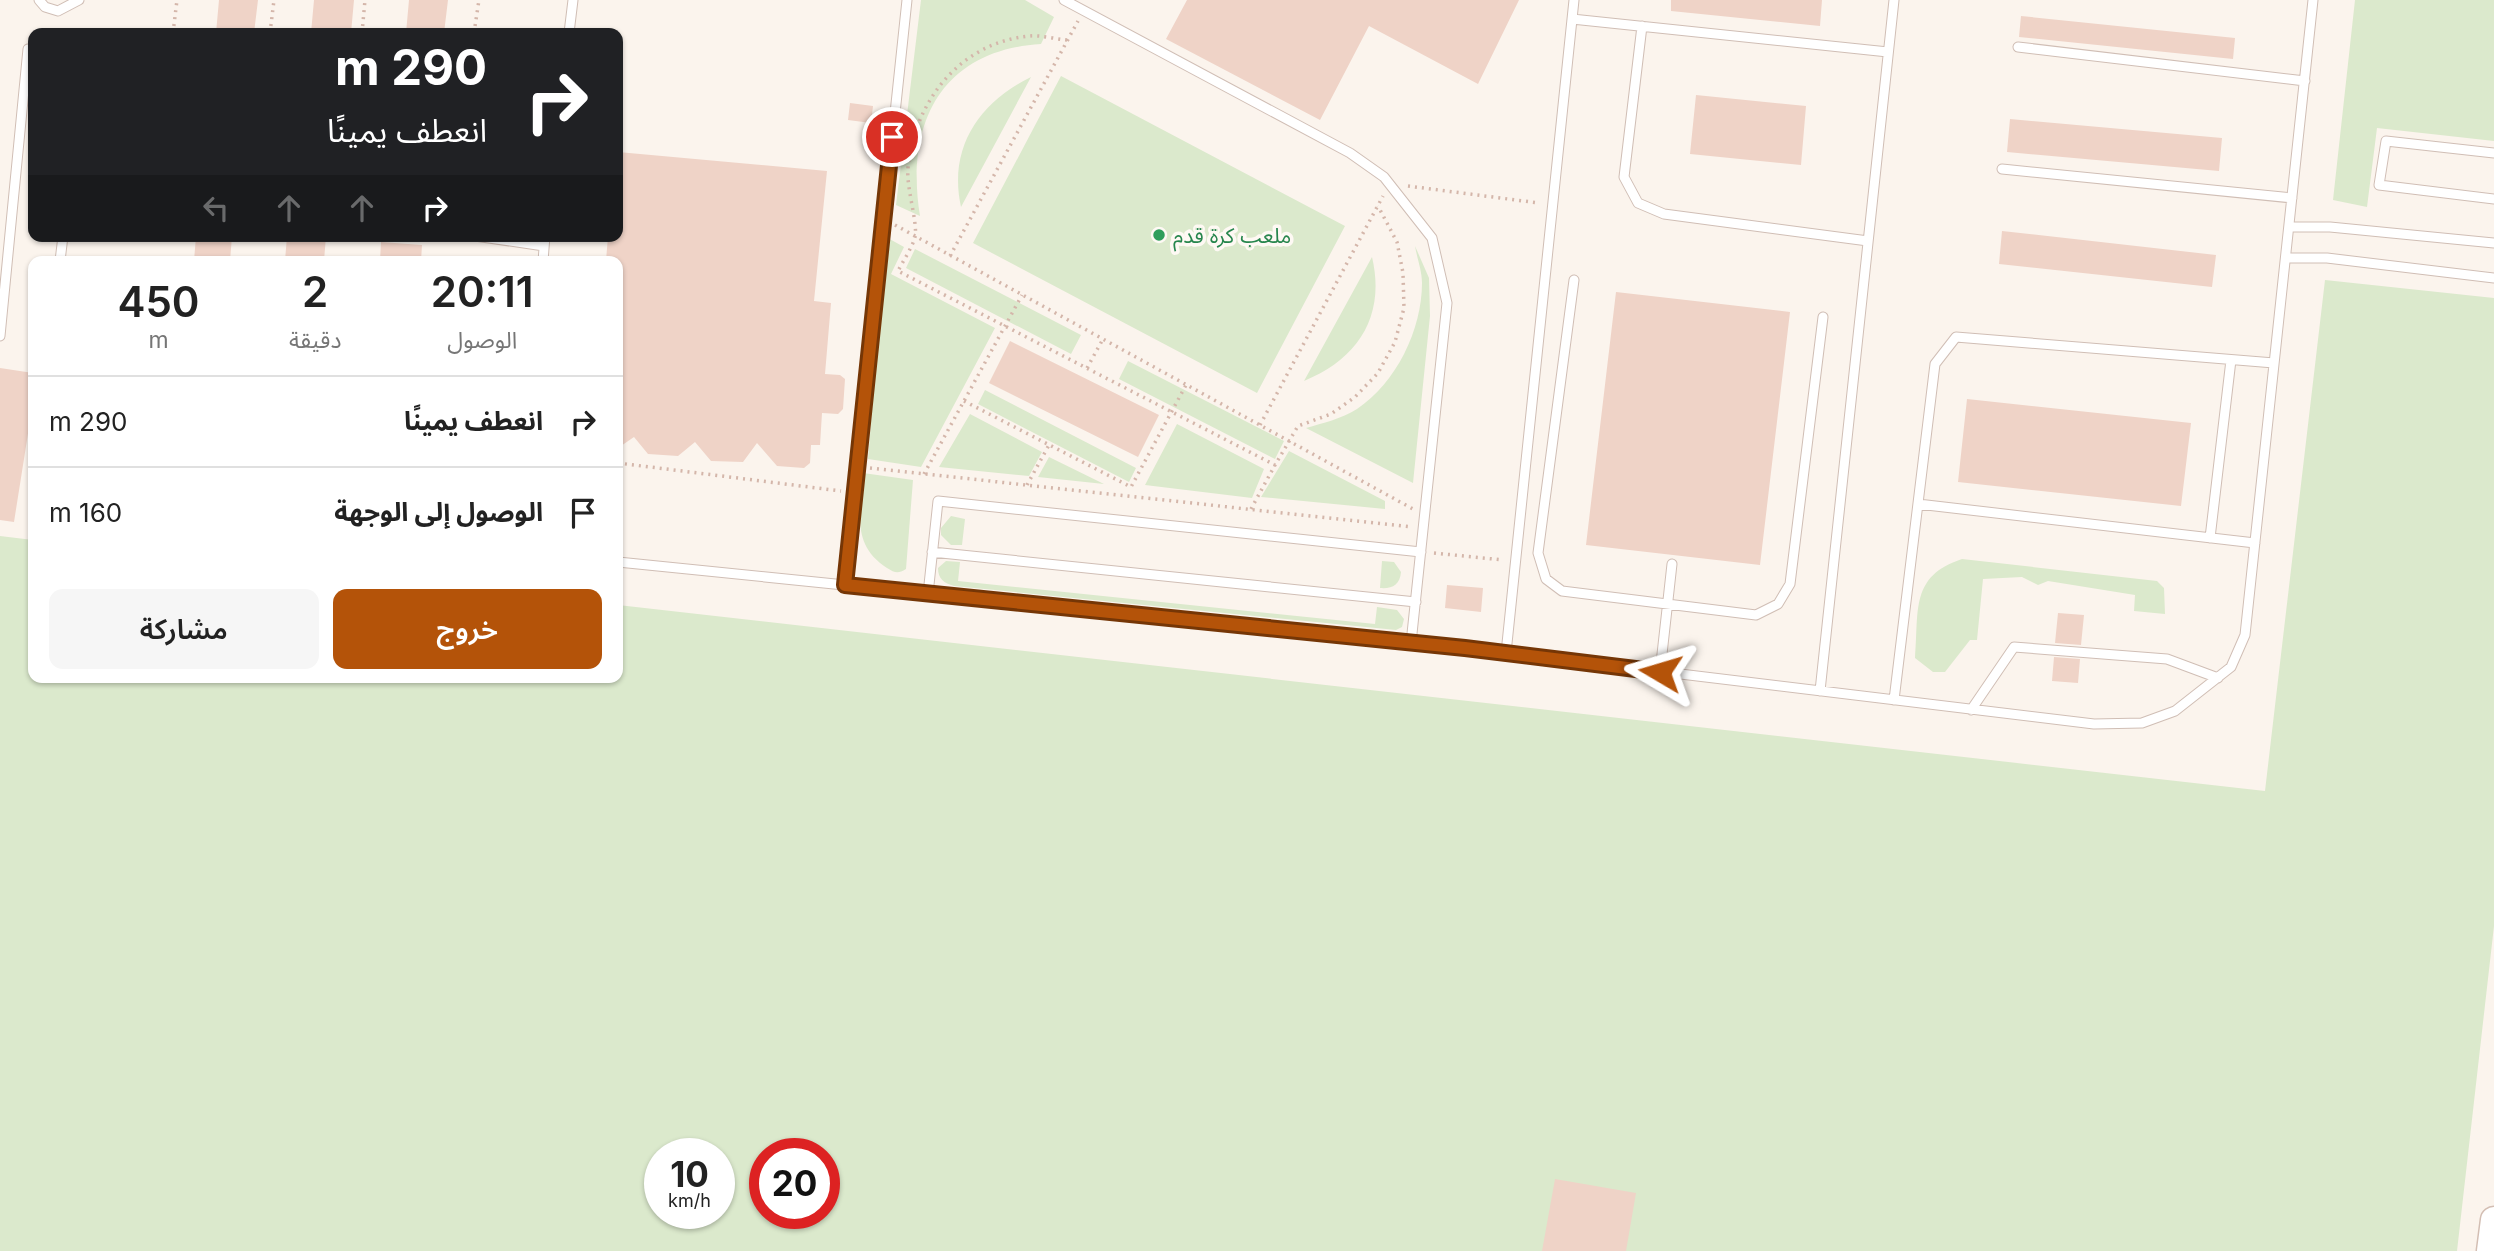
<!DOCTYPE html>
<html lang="ar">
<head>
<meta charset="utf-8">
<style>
  body { margin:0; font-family:Inter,"Noto Sans Arabic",sans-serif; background:#f6f6f6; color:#222; direction:rtl; height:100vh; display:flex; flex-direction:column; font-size:26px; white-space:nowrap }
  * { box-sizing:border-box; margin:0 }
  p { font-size:23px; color:#767676 }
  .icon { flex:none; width:38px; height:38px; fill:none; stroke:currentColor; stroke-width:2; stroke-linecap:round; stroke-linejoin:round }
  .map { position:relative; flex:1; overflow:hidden; direction:ltr }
  .drawer { position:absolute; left:28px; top:256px; width:595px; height:427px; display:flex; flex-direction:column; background:#fff; border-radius:14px; box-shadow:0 2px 5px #0004; direction:rtl }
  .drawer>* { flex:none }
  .hud { position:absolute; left:28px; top:28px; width:595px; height:214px; border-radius:14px; box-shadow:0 2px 5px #0004; direction:rtl; background:#202124; color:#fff; overflow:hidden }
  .speed { position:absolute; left:644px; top:1138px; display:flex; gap:14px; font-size:35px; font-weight:700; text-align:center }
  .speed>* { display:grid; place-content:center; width:91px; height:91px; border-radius:50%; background:#fff; box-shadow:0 2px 5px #0004; line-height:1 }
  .speed small { font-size:18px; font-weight:400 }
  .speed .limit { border:10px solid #d22; background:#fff; color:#111 }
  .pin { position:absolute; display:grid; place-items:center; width:60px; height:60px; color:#fff; margin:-30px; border:4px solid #fff; border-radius:50%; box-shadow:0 2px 7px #0007 }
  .me { position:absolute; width:77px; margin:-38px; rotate:277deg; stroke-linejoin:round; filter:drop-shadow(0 0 5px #0008) }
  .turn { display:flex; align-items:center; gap:24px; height:147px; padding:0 21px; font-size:32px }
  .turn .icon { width:91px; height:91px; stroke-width:2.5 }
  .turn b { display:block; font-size:49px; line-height:60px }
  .lanes { display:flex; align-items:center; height:66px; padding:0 21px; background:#0003; justify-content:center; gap:35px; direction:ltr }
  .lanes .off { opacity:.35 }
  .eta { display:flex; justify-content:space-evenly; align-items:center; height:119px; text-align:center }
  .eta b { font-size:42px; font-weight:600; line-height:49px }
  .primary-button { display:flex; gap:14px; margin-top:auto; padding:14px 21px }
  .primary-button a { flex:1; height:80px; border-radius:14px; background:#b45309; color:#fff; font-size:28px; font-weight:600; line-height:80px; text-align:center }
  .primary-button a+a { background:#f6f6f6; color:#222 }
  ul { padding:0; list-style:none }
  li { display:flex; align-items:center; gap:21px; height:91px; padding:0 21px; border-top:2px solid #e0e0e0 }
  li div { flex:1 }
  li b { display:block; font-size:26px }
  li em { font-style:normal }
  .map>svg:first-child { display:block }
  .green { fill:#dbe9cc; fill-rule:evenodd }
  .building { fill:#efd3c7 }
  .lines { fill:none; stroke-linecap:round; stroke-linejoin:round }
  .lane-casing { stroke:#d0beb5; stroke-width:11 }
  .secondary-casing { stroke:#d3beb3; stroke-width:29 }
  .path { stroke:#d4b6aa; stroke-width:3.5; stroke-dasharray:2 5; stroke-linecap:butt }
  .lane { stroke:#fff; stroke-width:9 }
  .secondary { stroke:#fff; stroke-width:26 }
  .route-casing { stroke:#753606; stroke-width:18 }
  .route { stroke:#b45309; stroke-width:12 }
  .leisure-dot { fill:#2e9e5b; stroke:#fef9f4; stroke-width:2.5 }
  .labels { text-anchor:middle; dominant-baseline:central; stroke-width:7; stroke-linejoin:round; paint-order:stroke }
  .leisure-label { font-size:21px; fill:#27864d; stroke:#fef9f4; text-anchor:start }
</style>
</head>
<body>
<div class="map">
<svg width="2494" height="1251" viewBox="0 0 2494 1251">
  <rect width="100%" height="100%" fill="#fbf4ed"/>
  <!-- green -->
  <path class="green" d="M921 0H1025L1054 17 1041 44C941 50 905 124 920 216L896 205Z
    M2355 0H2494V141L2377 128 2367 207 2333 200Z
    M1061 76 1345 226 1257 393 973 243Z
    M1031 77 961 207C948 148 979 102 1031 77Z
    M886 237 904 247 891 274 995 328 921 467 868 459Z
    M1415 246 1429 278 1430 316 1413 483 1306 428C1323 423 1341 419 1357 409 1396 383 1422 330 1422 283 1422 271 1417 258 1415 246Z
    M915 249 1081 335 1071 354 906 268Z
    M1372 257C1386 316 1358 359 1304 381Z
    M2325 280 2494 298V926L2457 1251H0V536L33 540V677H618V605L2265 791ZM660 1153H719V1213H660ZM765 1153H824V1213H765Z
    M1128 361 1284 441 1275 459 1119 379Z
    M985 390 1136 468 1129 482 978 404Z
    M970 414 1042 452 1029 476 939 467Z
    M1177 424 1264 469 1252 498 1145 485Z
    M1289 451 1385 501V509L1261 497Z
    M1049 457 1104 484 1038 477Z
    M863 473 913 480 906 569C898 574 895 573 887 568 850 544 861 511 863 473Z
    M951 516 965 519 962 545H951L941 535V528Z
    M1962 559 2157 581 2164 588 2165 614 2134 611 2135 595 2048 581 2038 585 2022 577 1983 579 1977 640H1970L1945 672H1933L1915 658C1919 610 1910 576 1962 559Z
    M946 561 960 562 958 581 1375 624 1377 607 1397 610 1404 619 1402 627 1396 630 954 586C944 583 938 579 938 568Z
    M1382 561 1394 562 1401 572C1400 585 1392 589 1380 588Z"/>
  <!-- building -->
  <path class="building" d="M219 0H258L254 33H216Z
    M314 0H354L351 33H311Z
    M409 0H448L444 33H406Z
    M1187 0H1519L1478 84 1369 26 1320 120 1166 39Z
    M1671 0H1822L1820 26 1671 11Z
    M2021 16 2235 38 2233 59 2019 37Z
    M1696 95 1806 106 1801 165 1690 154Z
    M850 103 873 106 871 123 848 120Z
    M2010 119 2222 138 2219 171 2007 152Z
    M618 152 827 171 814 301 831 303 825 374 840 375 845 379 843 409 838 414 822 413 820 445H811L810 463 804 468 777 466 757 443 743 462 711 461 695 442 678 456 648 454 634 437 618 448V261H606L608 236H618Z
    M2002 231 2216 255 2212 287 1999 264Z
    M196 236H232L230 261H194Z
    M287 236H326L324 261H285Z
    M381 242 422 245 421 261H380Z
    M1616 292 1790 312 1760 565 1586 545Z
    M1010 341 1159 415 1138 457 989 383Z
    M0 368 33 373V402L14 522 0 520Z
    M1967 399 2191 423 2181 506 1958 482Z
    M1447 585 1483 588 1481 612 1445 608Z
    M2058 613 2084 615 2081 645 2055 643Z
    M2054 657 2080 659 2078 683 2052 681Z
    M1555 1179 1636 1193 1626 1251H1542Z"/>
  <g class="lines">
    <defs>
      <path id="lane" d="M39 0 45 7 58 11 79 0
        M1064 0 1350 153 1384 177 1432 238 1447 303 1411 643
        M1572 19 1888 52
        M1642 26 1624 177 1638 203 1664 214 1868 241
        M569 33 573 0
        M2018 47 2305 81
        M2494 153 2386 141 2379 185 2494 199
        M2002 169 2292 198
        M2289 227H2330L2494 243
        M475 236 544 246
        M2286 258H2327L2494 278
        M60 261 63 236
        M543 261 545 236
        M1574 280 1538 553 1546 579 1562 591 1756 615 1778 604 1790 584 1823 317
        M0 336 28 49
        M1918 504 2255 543
        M2210 538 2231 360
        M932 552 1416 602
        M618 562 1465 648 2094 724 2142 723 2175 711 2231 667 2245 635 2313 0
        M845 585 907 0
        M928 594 938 501 1421 552
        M1506 653 1574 0
        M1660 672 1672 564
        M1820 691 1894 0
        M1894 700 1935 364 1956 337 2274 363
        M1971 710 2014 647 2167 659 2218 678"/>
      <path id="secondary" d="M2490 1251 2494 1220"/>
    </defs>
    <!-- lane casing -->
    <use href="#lane" class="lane-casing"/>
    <!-- secondary casing -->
    <use href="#secondary" class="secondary-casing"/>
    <!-- path -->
    <path class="path" d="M173 33 177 0
      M270 33 274 0
      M362 33 365 0
      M474 33 479 0
      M1067 40C1055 39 1041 35 1030 36 960 42 914 102 908 168 906 187 918 223 915 237 912 248 903 261 898 271L1275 465 1298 426 1331 414 1355 397 1378 373 1395 342 1404 308 1403 273 1397 242 1378 206
      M1408 186 1539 203
      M895 225 1413 509
      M950 256 1078 21
      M1087 368 1103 339
      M964 401 1131 487 1186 385
      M1260 425 1383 196
      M618 463 841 491
      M870 468 1412 527
      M924 474 1022 295
      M1027 485 1049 445
      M1251 509 1275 465
      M1434 553 1503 560"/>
    <!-- lane -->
    <use href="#lane" class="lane"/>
    <!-- secondary -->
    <use href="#secondary" class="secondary"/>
  </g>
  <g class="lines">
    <defs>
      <path id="route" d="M892 137 845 585 1465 648 1660 672"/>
    </defs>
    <!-- route casing -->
    <use href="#route" class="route-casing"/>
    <!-- route -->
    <use href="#route" class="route"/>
  </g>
  <!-- markers -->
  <circle class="leisure-dot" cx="1159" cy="235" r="7"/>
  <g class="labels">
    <!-- leisure labels -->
    <g class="leisure-label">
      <text x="1173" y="235">ملعب كرة قدم</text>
    </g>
  </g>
</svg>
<div class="speed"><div>10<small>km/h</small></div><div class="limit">20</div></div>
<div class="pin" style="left:892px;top:137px;background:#d93025"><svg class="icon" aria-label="arrive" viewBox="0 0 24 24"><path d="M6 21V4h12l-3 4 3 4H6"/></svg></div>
<svg class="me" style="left:1660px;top:672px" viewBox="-20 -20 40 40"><path d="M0-17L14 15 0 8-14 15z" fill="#b45309" stroke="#fff" stroke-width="4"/></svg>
<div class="hud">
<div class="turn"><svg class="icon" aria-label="right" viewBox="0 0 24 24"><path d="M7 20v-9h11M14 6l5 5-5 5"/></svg><div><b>290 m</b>انعطف يمينًا</div></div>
<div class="lanes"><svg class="icon off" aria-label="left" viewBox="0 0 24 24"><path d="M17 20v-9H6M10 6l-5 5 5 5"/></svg><svg class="icon off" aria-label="ahead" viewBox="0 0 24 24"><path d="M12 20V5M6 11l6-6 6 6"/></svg><svg class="icon off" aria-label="ahead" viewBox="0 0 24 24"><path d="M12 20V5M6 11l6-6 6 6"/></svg><svg class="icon" aria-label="right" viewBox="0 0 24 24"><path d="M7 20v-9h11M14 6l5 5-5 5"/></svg></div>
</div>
<section class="drawer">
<div class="eta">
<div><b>20:11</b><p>الوصول</p></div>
<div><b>2</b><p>دقيقة</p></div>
<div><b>450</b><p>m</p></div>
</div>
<ul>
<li><svg class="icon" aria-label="right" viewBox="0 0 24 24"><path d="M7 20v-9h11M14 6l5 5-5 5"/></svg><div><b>انعطف يمينًا</b></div><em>290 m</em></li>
<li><svg class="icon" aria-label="arrive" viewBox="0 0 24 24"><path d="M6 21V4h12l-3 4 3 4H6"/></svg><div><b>الوصول إلى الوجهة</b></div><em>160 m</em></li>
</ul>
<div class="primary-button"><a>خروج</a><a>مشاركة</a></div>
</section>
</div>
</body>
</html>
